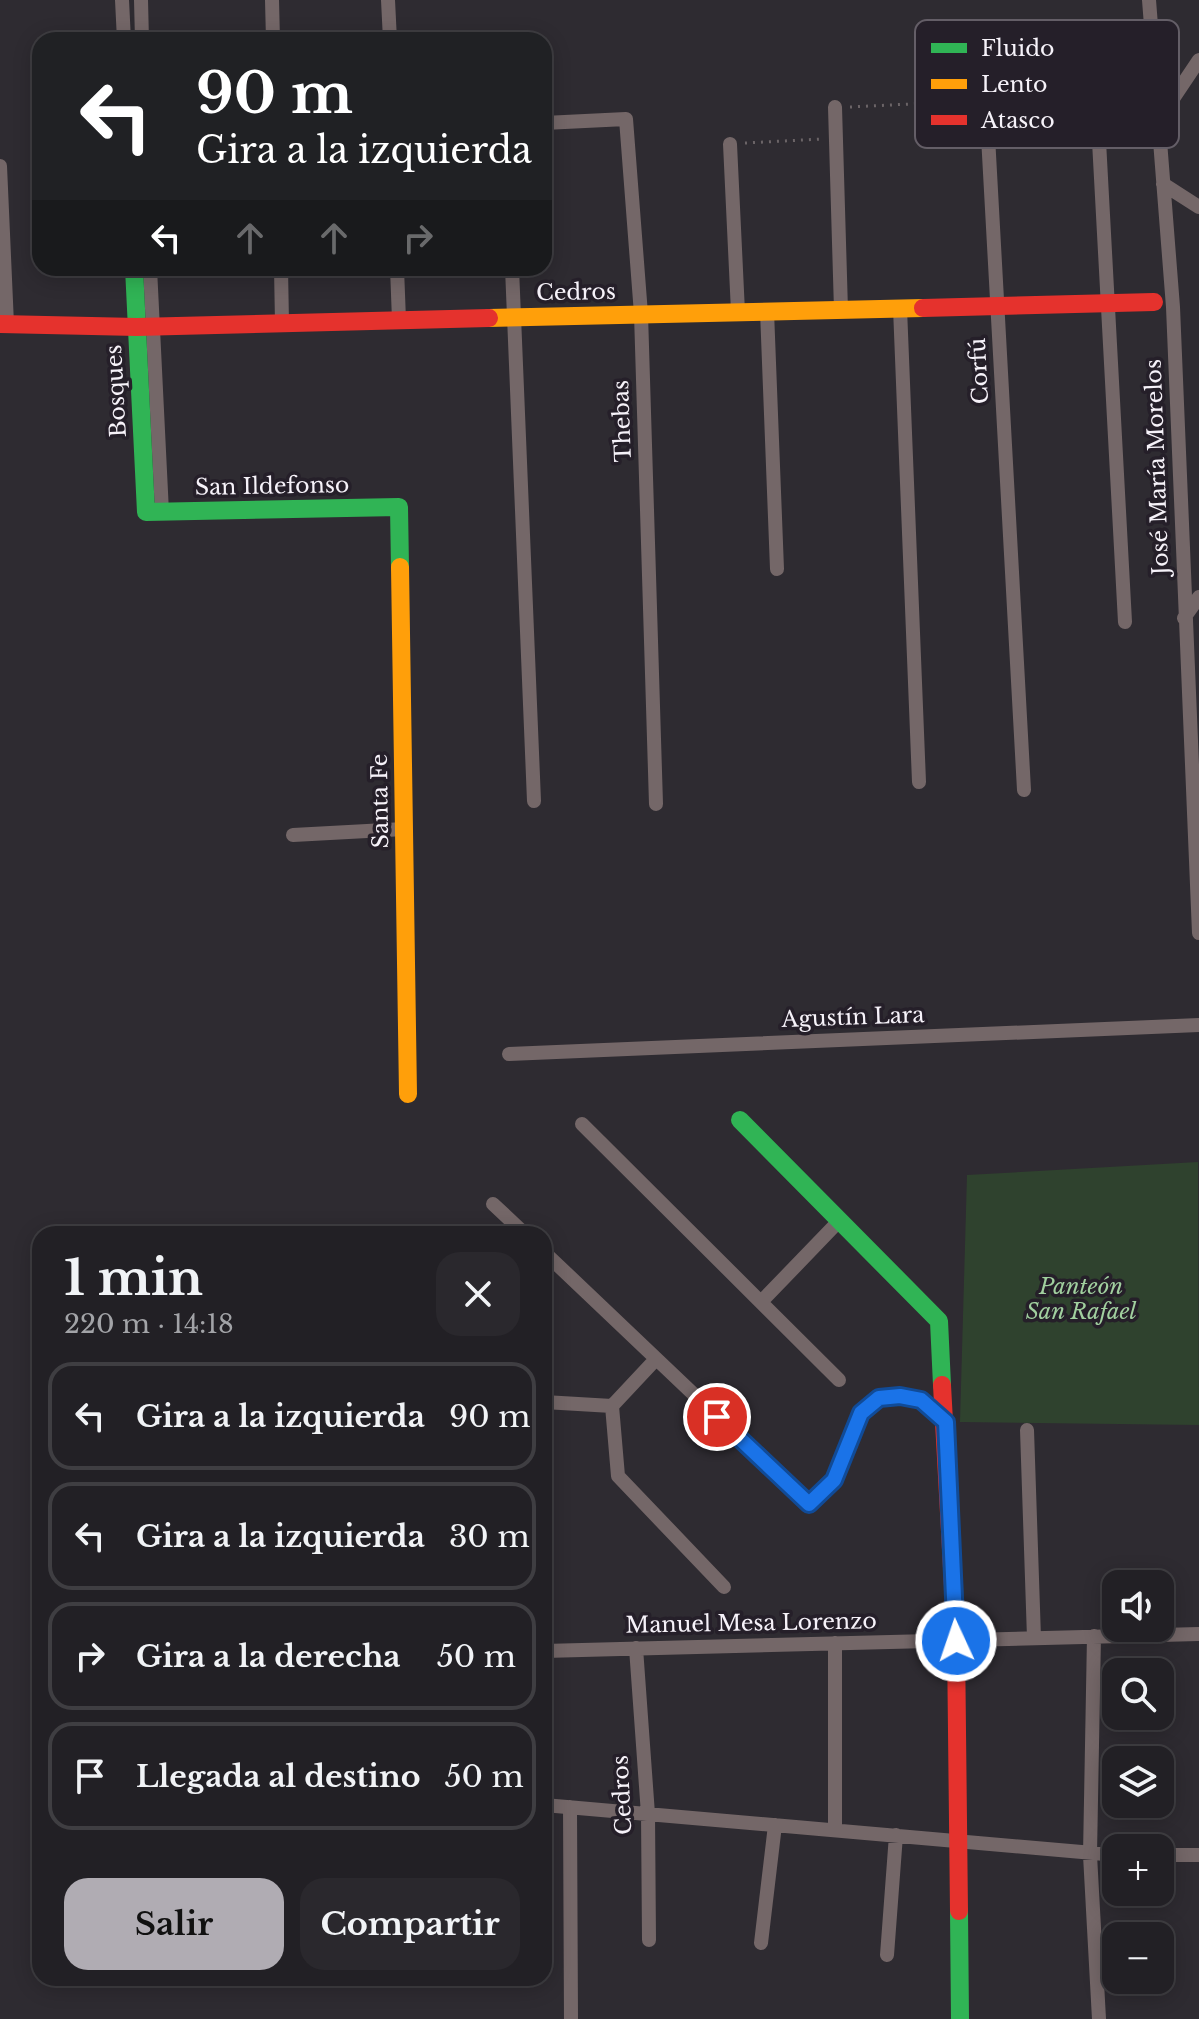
<!DOCTYPE html>
<html lang="es">
<head>
<meta charset="utf-8">
<style>
  body { margin:0; font-family:"Libre Baskerville",serif; background:#2a282d; color:#f1f3f6; height:100vh; display:flex; flex-direction:column; font-size:30px; white-space:nowrap }
  * { box-sizing:border-box; margin:0 }
  p { font-size:26px; color:#a2a3a7 }
  .icon { flex:none; width:44px; height:44px; fill:none; stroke:currentColor; stroke-width:2; stroke-linecap:round; stroke-linejoin:round }
  .map { position:relative; flex:1; overflow:hidden }
  .details { position:absolute; left:32px; top:1226px; width:520px; height:760px; display:flex; flex-direction:column; background:#222025; border-radius:24px; box-shadow:0 4px 20px #0003,0 0 0 2px #3f3e42 }
  .details>* { flex:none }
  .hud { position:absolute; left:32px; top:32px; width:520px; height:244px; border-radius:24px; box-shadow:0 4px 20px #0003,0 0 0 2px #3f3e42; background:#202124; color:#fff; overflow:hidden }
  .buttons { position:absolute; left:1102px; top:1570px; display:grid; gap:16px }
  .buttons a { display:grid; place-items:center; width:72px; height:72px; border-radius:16px; background:#222025; box-shadow:0 4px 20px #0003,0 0 0 2px #3f3e42; font-size:40px }
  .pin { position:absolute; display:grid; place-items:center; width:68px; height:68px; color:#fff; margin:-34px; border:4px solid #fff; border-radius:50%; box-shadow:0 2px 8px #0007 }
  .me { position:absolute; width:88px; margin:-44px; rotate:357deg; stroke-linejoin:round; filter:drop-shadow(0 0 6px #0008) }
  .turn { display:flex; align-items:center; gap:28px; height:168px; padding:0 32px; font-size:36px }
  .turn .icon { width:104px; height:104px; stroke-width:2.5 }
  .turn b { display:block; font-size:56px; line-height:68px }
  .lanes { display:flex; align-items:center; height:76px; padding:0 32px; background:#0003; justify-content:center; gap:40px; direction:ltr }
  .lanes .off { opacity:.35 }
  .round { display:grid; place-items:center; flex:none; width:84px; height:84px; border-radius:24px; background:#2a282d }
  .headline { display:flex; align-items:center; justify-content:space-between; height:136px; padding:0 32px }
  h1 { font-size:48px; font-weight:700; line-height:60px }
  .button { display:flex; gap:16px; margin-top:auto; padding:16px 32px }
  .button a { flex:1; height:92px; border-radius:24px; background:#b0acb3; color:#111; font-size:32px; font-weight:700; line-height:92px; text-align:center }
  .button a+a { background:#2a282d; color:#f1f3f6 }
  ul { padding:0; list-style:none }
  li { display:flex; align-items:center; gap:24px; height:108px; margin:0 16px 12px; padding:0 16px; border:4px solid #3f3e42; border-radius:24px }
  li div { flex:1 }
  li b { display:block; font-size:30px }
  li em { font-style:normal }
  .map>svg:first-child { display:block }
  .green { fill:#2f422e }
  .lines { fill:none; stroke-linecap:round; stroke-linejoin:round }
  .path { stroke:#6b6467; stroke-width:3; stroke-dasharray:2 6; stroke-linecap:butt }
  .street { stroke:#746768; stroke-width:14 }
  .fast { stroke:#30b455; stroke-width:18 }
  .slow { stroke:#ff9f0a; stroke-width:18 }
  .jam { stroke:#e5322d; stroke-width:18 }
  .route-casing { stroke:#114b97; stroke-width:20 }
  .route { stroke:#1a73e8; stroke-width:14 }
  .labels { text-anchor:middle; dominant-baseline:central; stroke-width:7; stroke-linejoin:round; paint-order:stroke }
  .street-label { font-size:22px; fill:#f6f2f9; stroke:#251f29 }
  .park-label { font-size:22px; font-style:italic; fill:#a1d09f; stroke:#251f29 }
  .key { fill:#251f29; stroke:#645e67; stroke-width:2 }
  .key-label { font-size:22px; fill:#f6f2f9 }
</style>
</head>
<body>
<div class="map">
<svg width="1199" height="2019" viewBox="0 0 1199 2019">
  <rect width="100%" height="100%" fill="#2e2b31"/>
  <!-- green -->
  <path class="green" d="M1198 1162 1199 1425 960 1422 967 1175Z"/>
  <g class="lines">
    <!-- path -->
    <path class="path" d="M850 107 971 101
      M745 143 822 139"/>
    <!-- street -->
    <path class="street" d="M122 0 124 40
      M141 0 142 40
      M272 0 273 40
      M388 0 390 40
      M1149 0 1173 307 1199 933
      M986 100 1024 790
      M1097 104 1125 622
      M835 107 841 310
      M544 123 626 119 641 314 656 804
      M1156 124 1199 60
      M730 144 738 312
      M0 166 7 324
      M1163 184 1199 207
      M150 268 162 512
      M281 268 282 323
      M397 268 399 320
      M512 268 534 801
      M900 308 919 782
      M767 311 777 569
      M1184 618 1199 597
      M293 835 404 829
      M509 1054 1199 1025
      M582 1124 839 1380
      M493 1204 525 1234
      M544 1252 809 1504 834 1480 861 1413 879 1398 900 1396 921 1400 946 1422
      M761 1302 839 1221
      M544 1402 612 1406 618 1476 724 1587
      M612 1406 656 1359
      M1027 1430 1034 1638
      M1094 1636 1090 1855 1099 2019
      M835 1643V1830
      M636 1648 648 1814 649 1940
      M544 1651 1199 1634
      M544 1805 1116 1855
      M570 1807 571 2019
      M1160 1855H1199
      M761 1943 775 1825
      M887 1955 896 1835
      M450 1981V1978"/>
    <!-- fast -->
    <path class="fast" d="M134 268 146 512 399 507 400 567
      M740 1120 939 1321 942 1385
      M959 1911 960 2019"/>
    <!-- slow -->
    <path class="slow" d="M489 318 923 308
      M400 567 408 1094"/>
    <!-- jam -->
    <path class="jam" d="M923 308 1154 302
      M0 324 137 327 489 318
      M942 1385 956 1641 959 1911"/>
  </g>
  <g class="lines">
    <defs>
      <path id="route" d="M717 1417 809 1504 834 1480 861 1413 879 1398 900 1396 921 1400 946 1422 956 1641"/>
    </defs>
    <!-- route casing -->
    <use href="#route" class="route-casing"/>
    <!-- route -->
    <use href="#route" class="route"/>
  </g>
  <g class="labels">
    <!-- street labels -->
    <g class="street-label">
      <text transform="translate(576 292) rotate(-1)">Cedros</text>
      <text transform="translate(979 371) rotate(-93)">Corfú</text>
      <text transform="translate(116 391) rotate(-93)">Bosques</text>
      <text transform="translate(622 421) rotate(-92)">Thebas</text>
      <text transform="translate(1157 467) rotate(-92)">José María Morelos</text>
      <text transform="translate(272 486) rotate(-1)">San Ildefonso</text>
      <text transform="translate(380 801) rotate(-91)">Santa Fe</text>
      <text transform="translate(853 1017) rotate(-2)">Agustín Lara</text>
      <text transform="translate(751 1623) rotate(-1)">Manuel Mesa Lorenzo</text>
      <text transform="translate(622 1795) rotate(-93)">Cedros</text>
    </g>
    <!-- park labels -->
    <g class="park-label">
      <text x="1081" y="1286">Panteón<tspan x="1081" dy="25">San Rafael</tspan></text>
    </g>
  </g>
  <!-- legend -->
  <rect x="915" y="20" width="264" height="128" rx="12" class="key"/>
  <rect x="931" y="43" width="36" height="10" fill="#30b455"/>
  <rect x="931" y="79" width="36" height="10" fill="#ff9f0a"/>
  <rect x="931" y="115" width="36" height="10" fill="#e5322d"/>
  <g class="key-label">
    <text x="981" y="56">Fluido</text>
    <text x="981" y="92">Lento</text>
    <text x="981" y="128">Atasco</text>
  </g>
</svg>
<div class="buttons">
<a><svg class="icon" aria-label="sound" viewBox="0 0 24 24"><path d="M4 9h4l5-4v14l-5-4H4zM17 9q2 3 0 6"/></svg></a>
<a><svg class="icon" aria-label="search" viewBox="0 0 24 24"><circle cx="10" cy="10" r="6"/><path d="M15 15l6 6"/></svg></a>
<a><svg class="icon" aria-label="layers" viewBox="0 0 24 24"><path d="M12 4l9 5-9 5-9-5zM3 14l9 5 9-5"/></svg></a>
<a>+</a>
<a>−</a>
</div>
<div class="pin" style="left:717px;top:1417px;background:#d93025"><svg class="icon" aria-label="arrive" viewBox="0 0 24 24"><path d="M6 21V4h12l-3 4 3 4H6"/></svg></div>
<svg class="me" style="left:956px;top:1641px" viewBox="-20 -20 40 40"><circle r="17" fill="#1a73e8" stroke="#fff" stroke-width="3"/><path d="M0-11L8 9 0 5-8 9z" fill="#fff"/></svg>
<div class="hud">
<div class="turn"><svg class="icon" aria-label="left" viewBox="0 0 24 24"><path d="M17 20v-9H6M10 6l-5 5 5 5"/></svg><div><b>90 m</b>Gira a la izquierda</div></div>
<div class="lanes"><svg class="icon" aria-label="left" viewBox="0 0 24 24"><path d="M17 20v-9H6M10 6l-5 5 5 5"/></svg><svg class="icon off" aria-label="ahead" viewBox="0 0 24 24"><path d="M12 20V5M6 11l6-6 6 6"/></svg><svg class="icon off" aria-label="ahead" viewBox="0 0 24 24"><path d="M12 20V5M6 11l6-6 6 6"/></svg><svg class="icon off" aria-label="right" viewBox="0 0 24 24"><path d="M7 20v-9h11M14 6l5 5-5 5"/></svg></div>
</div>
<section class="details">
<div class="headline"><div><h1>1 min</h1><p>220 m · 14:18</p></div><a class="round"><svg class="icon" aria-label="close" viewBox="0 0 24 24"><path d="M6 6l12 12M18 6L6 18"/></svg></a></div>
<ul>
<li><svg class="icon" aria-label="left" viewBox="0 0 24 24"><path d="M17 20v-9H6M10 6l-5 5 5 5"/></svg><div><b>Gira a la izquierda</b></div><em>90 m</em></li>
<li><svg class="icon" aria-label="left" viewBox="0 0 24 24"><path d="M17 20v-9H6M10 6l-5 5 5 5"/></svg><div><b>Gira a la izquierda</b></div><em>30 m</em></li>
<li><svg class="icon" aria-label="right" viewBox="0 0 24 24"><path d="M7 20v-9h11M14 6l5 5-5 5"/></svg><div><b>Gira a la derecha</b></div><em>50 m</em></li>
<li><svg class="icon" aria-label="arrive" viewBox="0 0 24 24"><path d="M6 21V4h12l-3 4 3 4H6"/></svg><div><b>Llegada al destino</b></div><em>50 m</em></li>
</ul>
<div class="button"><a>Salir</a><a>Compartir</a></div>
</section>
</div>
</body>
</html>
